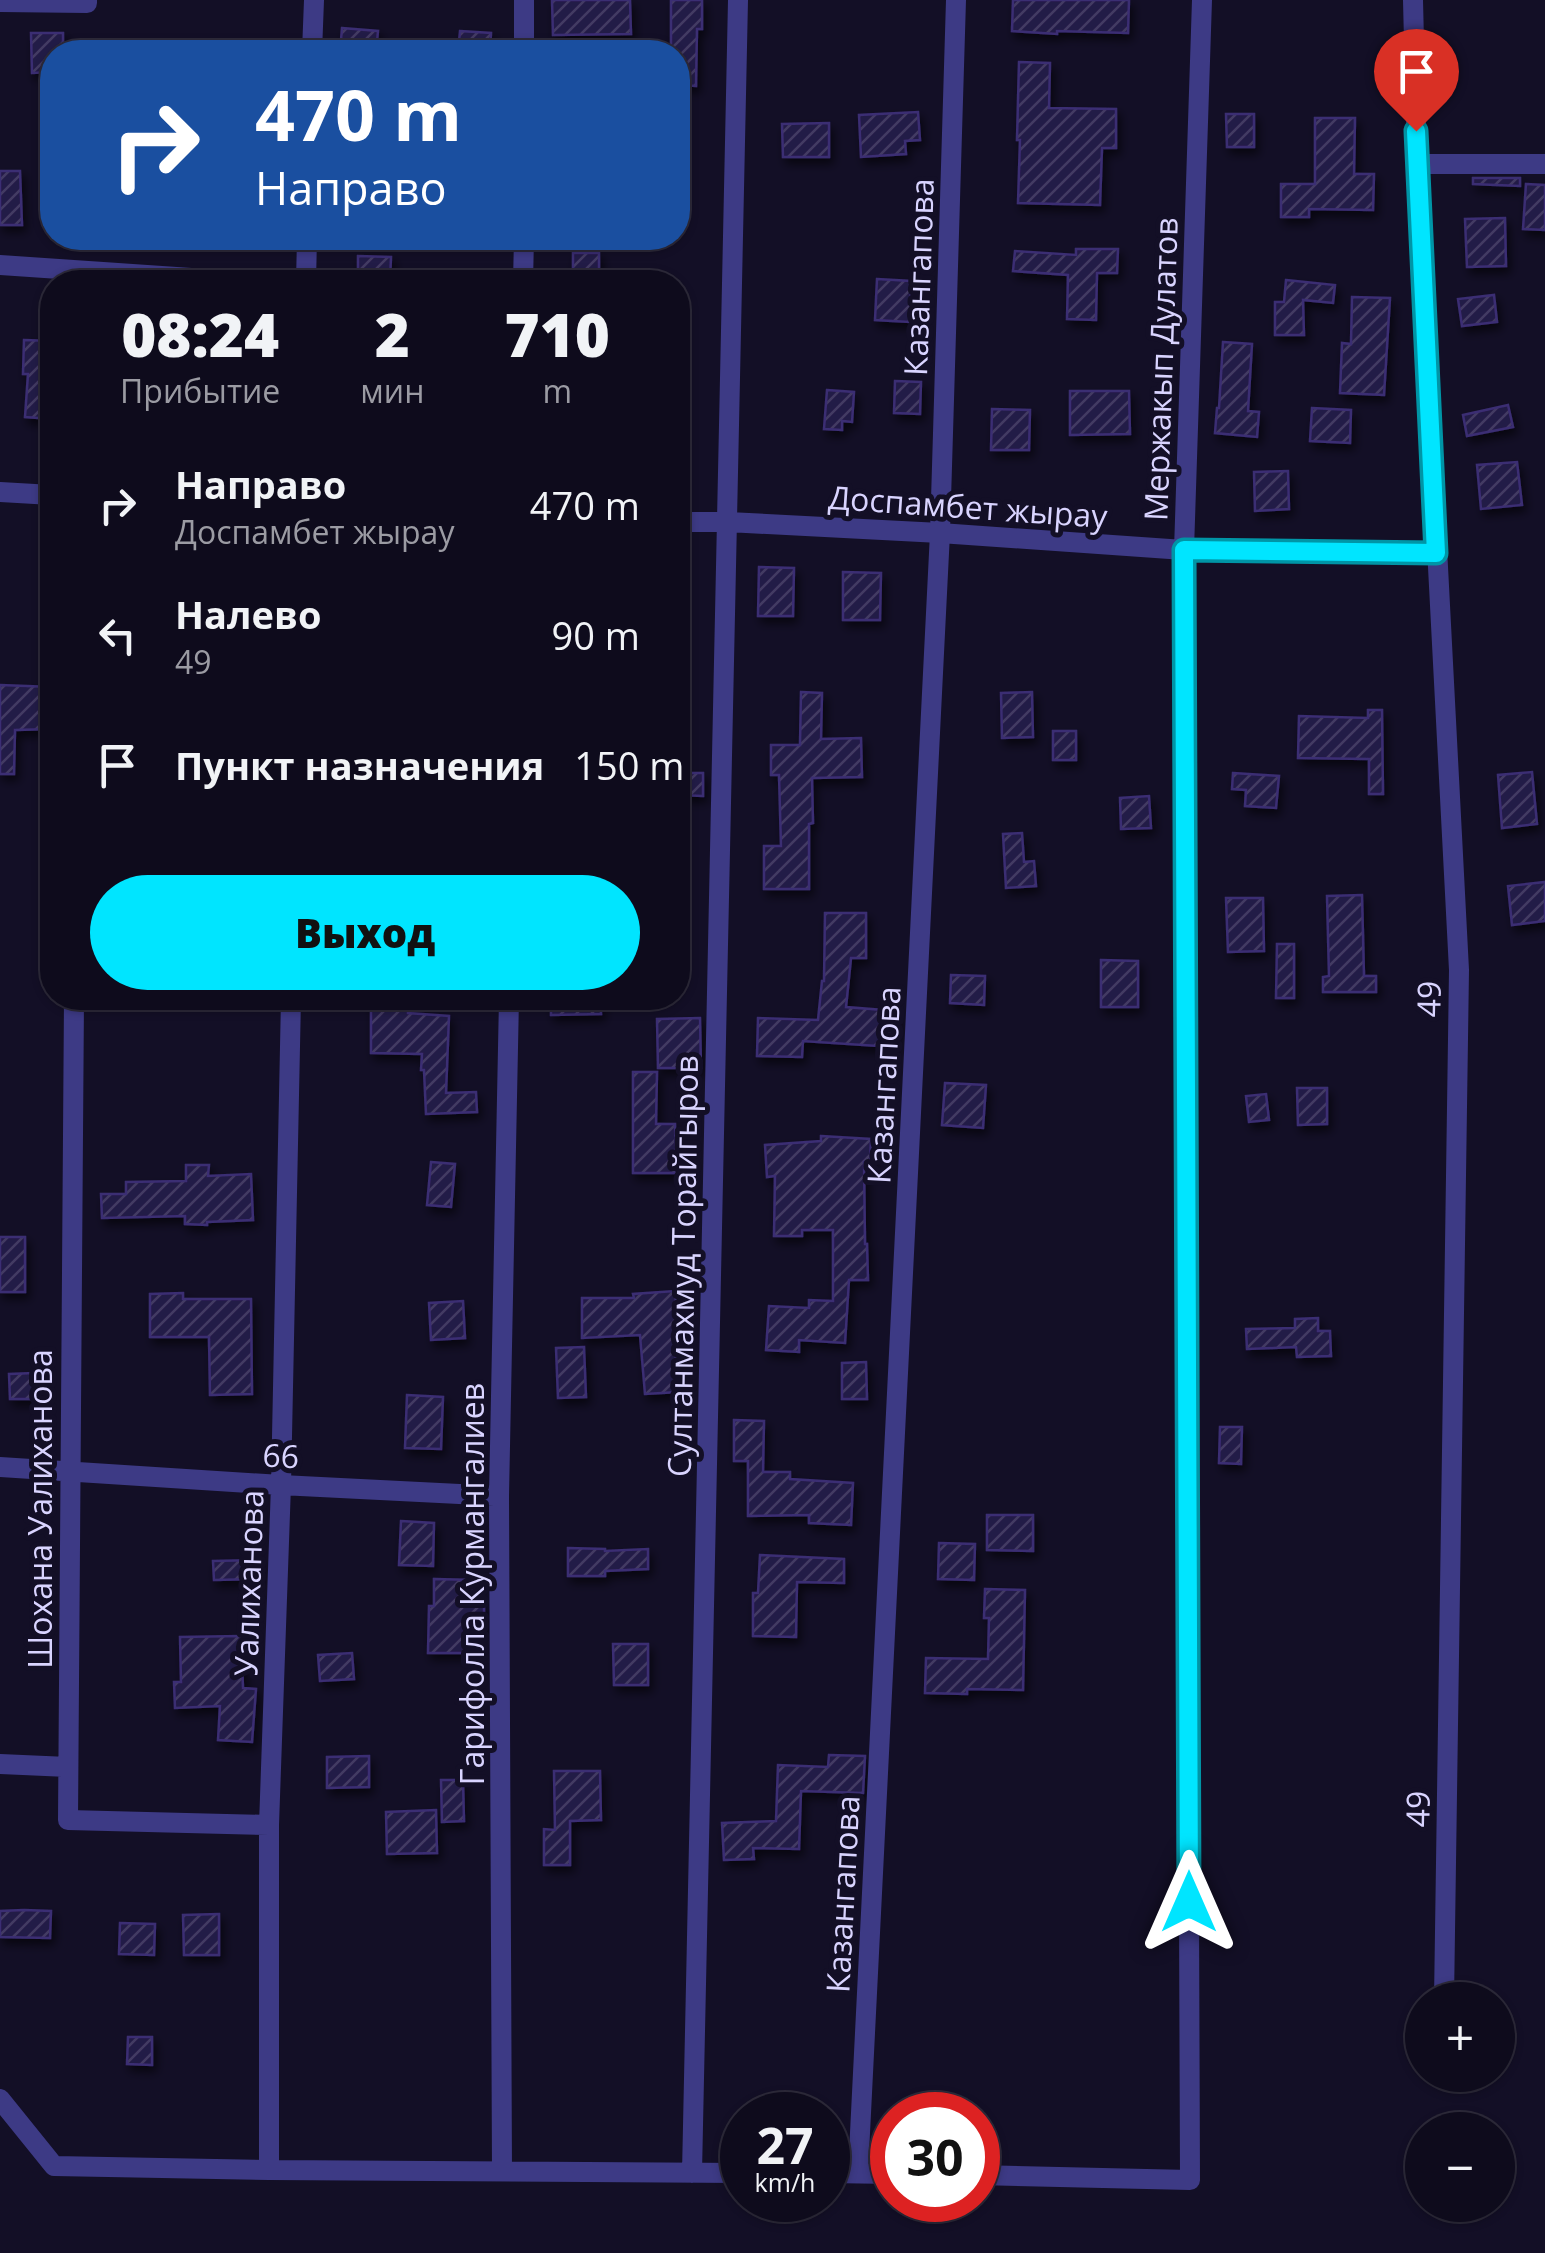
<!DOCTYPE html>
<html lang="ru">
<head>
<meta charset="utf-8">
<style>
  body { margin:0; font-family:"Open Sans",sans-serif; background:#1c1929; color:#f1f3f6; height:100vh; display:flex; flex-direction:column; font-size:38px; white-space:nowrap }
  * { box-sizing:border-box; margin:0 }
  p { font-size:32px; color:#9b9ba3 }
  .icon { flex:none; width:55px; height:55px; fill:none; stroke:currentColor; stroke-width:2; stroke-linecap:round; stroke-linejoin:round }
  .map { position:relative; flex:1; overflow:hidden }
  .side { position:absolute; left:40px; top:270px; width:650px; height:740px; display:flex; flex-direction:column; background:#0e0b1c; border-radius:40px; box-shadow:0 2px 8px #0004,0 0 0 2px #2e2b3b }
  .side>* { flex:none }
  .banner { position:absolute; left:40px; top:40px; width:650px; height:210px; border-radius:40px; box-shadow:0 2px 8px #0004,0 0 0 2px #2e2b3b; background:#1a4fa0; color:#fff; overflow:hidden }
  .controls { position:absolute; left:1405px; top:1982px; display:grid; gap:20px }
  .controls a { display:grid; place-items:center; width:110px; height:110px; border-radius:50%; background:#0e0b1c; box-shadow:0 2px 8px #0004,0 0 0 2px #2e2b3b; font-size:50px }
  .speed { position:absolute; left:720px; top:2092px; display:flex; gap:20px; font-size:50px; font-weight:700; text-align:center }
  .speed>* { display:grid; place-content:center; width:130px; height:130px; border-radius:50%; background:#0e0b1c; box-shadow:0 2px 8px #0004,0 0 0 2px #2e2b3b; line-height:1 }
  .speed small { font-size:25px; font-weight:400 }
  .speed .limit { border:15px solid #d22; background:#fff; color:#111 }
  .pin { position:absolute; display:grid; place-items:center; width:85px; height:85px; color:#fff; margin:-102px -42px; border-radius:50% 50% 50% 0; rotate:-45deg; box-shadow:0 0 10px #0007 }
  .pin .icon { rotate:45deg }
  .me { position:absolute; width:110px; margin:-55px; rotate:0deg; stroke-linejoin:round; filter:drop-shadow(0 0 8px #0008) }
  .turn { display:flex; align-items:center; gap:35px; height:210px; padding:0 50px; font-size:45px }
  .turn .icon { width:130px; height:130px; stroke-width:2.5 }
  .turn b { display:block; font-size:70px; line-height:85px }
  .eta { display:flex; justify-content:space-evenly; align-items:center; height:170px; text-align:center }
  .eta b { font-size:60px; font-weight:800; line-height:70px }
  .action { display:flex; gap:20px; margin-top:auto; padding:20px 50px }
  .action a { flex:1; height:115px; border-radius:60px; background:#00e5ff; color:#111; font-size:40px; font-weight:800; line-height:115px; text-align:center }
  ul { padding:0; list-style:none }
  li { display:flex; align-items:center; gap:30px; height:130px; padding:0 50px }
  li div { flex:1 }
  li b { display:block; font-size:38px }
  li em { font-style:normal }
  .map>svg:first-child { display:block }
  .building { fill:url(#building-hatch); stroke:#3b2d73; stroke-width:2.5; filter:url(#shadow) }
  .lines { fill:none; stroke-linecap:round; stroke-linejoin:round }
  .minor { stroke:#3d3a85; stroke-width:20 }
  .route-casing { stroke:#0095a6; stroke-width:25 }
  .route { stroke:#00e5ff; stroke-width:18 }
  .labels { text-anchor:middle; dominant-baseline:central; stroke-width:10; stroke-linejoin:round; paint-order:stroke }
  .street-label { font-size:32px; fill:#d9d4ff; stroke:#130f26 }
</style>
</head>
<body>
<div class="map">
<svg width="1545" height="2253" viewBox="0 0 1545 2253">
  <defs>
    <pattern id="building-hatch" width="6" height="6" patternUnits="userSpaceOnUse" patternTransform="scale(2.5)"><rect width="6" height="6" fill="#241b47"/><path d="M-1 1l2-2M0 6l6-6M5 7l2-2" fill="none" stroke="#433b63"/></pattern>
    <filter id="shadow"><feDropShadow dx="3.5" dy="6" stdDeviation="5" flood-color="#0009"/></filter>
  </defs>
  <rect width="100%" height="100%" fill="#130f26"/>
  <!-- building -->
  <path class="building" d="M552 0H630L631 34 553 35Z
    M671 0H702V29H697L696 86 678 85V52H671Z
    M1013 0H1129L1128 33 1057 31V34L1012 31Z
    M342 28 378 31 376 52H340Z
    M460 31 491 33 490 52H458Z
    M31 33H63V52H52V72L32 73Z
    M1019 62 1050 63 1049 108 1116 109V148H1102L1100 205 1018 203 1020 140H1017Z
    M918 112 920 140 905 141 906 154 861 157 859 115Z
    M1226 114H1254V147H1227Z
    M1315 118H1355L1354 174H1374L1373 210 1309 209V217H1281V184H1315Z
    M829 123V157H783L782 124Z
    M0 171H20L22 225H0Z
    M1473 178H1520V186L1473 184Z
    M1526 184 1545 185V230L1523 229Z
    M1505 218 1506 266 1467 267 1465 219Z
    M1076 249H1118L1117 273H1097L1096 320 1067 319 1068 275 1013 271 1015 251 1076 255Z
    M573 253H599V282H573Z
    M358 256 391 257 390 282H358Z
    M877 279 911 281 910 322 875 320Z
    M1286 280 1335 285 1333 303 1303 300 1304 335H1275V302H1284Z
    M1494 295 1497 322 1462 326 1458 299Z
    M1352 297 1390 298 1384 395 1340 393 1342 343 1351 344Z
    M24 340 52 341V419L25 417 28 374H23Z
    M1223 342 1252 344 1248 411 1259 412 1257 437 1215 433 1217 408H1219Z
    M895 381 921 382 920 414 894 413Z
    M827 390 854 392 852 422 842 421V430L824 429Z
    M1070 391H1129L1130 434 1070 435Z
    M1508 405 1513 427 1467 436 1463 415Z
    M1312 408 1351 410 1350 443 1310 441Z
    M992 409 1030 410 1029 450H991Z
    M1517 462 1522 505 1481 509 1477 465Z
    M1288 471 1289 509 1255 511 1254 472Z
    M759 567 794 568 793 616H758Z
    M843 572 881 573 880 620H843Z
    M0 685 52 687V729L15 730 14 774H0Z
    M801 692 822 693 821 739 861 738 862 777 812 778 813 823 809 824V889H764V846H781L779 775H771V745H800Z
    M1032 692 1033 737 1002 738 1001 693Z
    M1368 710H1382L1383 794H1369V759L1298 758 1299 716 1368 718Z
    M1053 731H1076V760H1053Z
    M1532 772 1537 824 1502 828 1498 775Z
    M678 773H703V796L678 795Z
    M1233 773 1279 776 1276 808 1245 806 1246 790 1232 789Z
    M1149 796 1151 828 1121 829 1120 798Z
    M1022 833 1024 862 1034 861 1036 886 1006 888 1003 834Z
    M1545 882V921L1512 925 1508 886Z
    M1362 895 1364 976H1376V992H1323V977L1329 976 1327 896Z
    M1226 898H1263L1264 951 1228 952Z
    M825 913H866V958H851L846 1007 896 1011 893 1047 803 1041 802 1057 757 1056 758 1018 818 1020 822 981H824Z
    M1277 944H1294V998H1276Z
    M1101 960 1138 961V1007H1101Z
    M951 975 985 976 984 1005 950 1003Z
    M371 998H408V1013L449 1016 446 1093 476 1092 477 1112 426 1114 424 1070H421L422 1054 371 1053Z
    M551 998H600L601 1014 551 1015Z
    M700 1018 701 1068H658L657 1019Z
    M633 1072H657L656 1124H675L676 1173H633Z
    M945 1083 986 1085 983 1128 942 1125Z
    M1297 1088H1327V1124L1298 1125Z
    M1266 1094 1269 1120 1249 1122 1246 1096Z
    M821 1136 871 1139 870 1162H864L865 1244H867L868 1280H849L845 1343 799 1340V1352L766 1350 769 1306 809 1308V1300L833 1301V1230H802V1236H774L775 1176 767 1177 765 1145 821 1141Z
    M431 1162 455 1164 451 1207 427 1205Z
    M186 1165H209L208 1176 251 1174 253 1220 207 1222V1225L185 1224V1216L102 1218 101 1194H126V1182L186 1181Z
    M0 1237H25V1292H0Z
    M675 1291 678 1332H674L678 1392 645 1394 640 1335 582 1338V1298H634L633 1294Z
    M183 1293V1299H251L252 1394 210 1395 209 1337H150V1294Z
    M463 1301 465 1338 431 1340 429 1303Z
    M1318 1318V1331H1330L1331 1356 1297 1357 1296 1347 1247 1349 1246 1329 1295 1328V1319Z
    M584 1347 586 1397 558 1398 556 1348Z
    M866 1362 867 1399H842V1363Z
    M34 1373 35 1399H10L9 1374Z
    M407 1395 443 1397 441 1449 405 1448Z
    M734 1420 764 1421 763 1472H790V1479L853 1483 851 1525 809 1523V1515L748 1516V1461H734Z
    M1220 1427H1242L1241 1464 1219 1463Z
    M987 1515H1033V1551L987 1550Z
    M401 1521 434 1523 433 1566 399 1565Z
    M939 1543 975 1544 974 1580 938 1579Z
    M568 1548 605 1549V1551L648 1549V1569L605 1571V1576H568Z
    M760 1555 844 1559V1583L797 1582 796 1637 753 1636V1593H758Z
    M258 1560V1579L214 1580 213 1561Z
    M434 1579 476 1580 475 1606H484V1627H464V1653H428L429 1606H434Z
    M985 1589 1025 1590 1023 1690 967 1689V1694L925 1693 926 1658 988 1659 989 1618H984Z
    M241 1636 243 1688 256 1689 252 1742 218 1740 220 1706 175 1708 174 1682H181L180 1637Z
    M613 1644H648V1685H614Z
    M352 1653 354 1679 320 1681 318 1655Z
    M829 1755 865 1756 863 1793 801 1791 799 1849 753 1848 754 1859 724 1860 722 1823 776 1821 778 1765 828 1767Z
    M369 1756V1787L327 1788V1757Z
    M554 1771H600L601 1820 570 1821V1865H544V1829L555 1830Z
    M441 1780H463L464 1821 442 1822Z
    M436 1810 437 1853 387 1854 386 1812Z
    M24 1910 51 1911 50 1938 0 1937V1911Z
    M219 1914V1955H184L183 1915Z
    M120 1923 155 1924 154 1955 119 1954Z
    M128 2037H152V2065L127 2064Z"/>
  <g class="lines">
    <!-- minor -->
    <path class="minor" d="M524 0V52
      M1413 0 1417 164 1459 970 1444 2000
      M0 2 87 3V0
      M312 52 314 0
      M1417 164H1545
      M0 265 250 282
      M306 282 307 238
      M523 282 524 238
      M0 492 52 495
      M678 522H728L940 533 1184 550 1436 553
      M74 998 68 1820 269 1825
      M0 1467 281 1485 499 1496
      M0 1764 68 1767
      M0 2099 54 2166 269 2170 742 2173
      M269 2170V1825L281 1485 291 998
      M502 2171 499 1496 509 998
      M692 2173 738 0
      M828 2173 892 2174
      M858 2173 940 533 956 0
      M978 2175 1190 2180 1184 550 1202 0"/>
  </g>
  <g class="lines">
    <defs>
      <path id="route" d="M1189 1902 1184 550 1436 553 1416 131"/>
    </defs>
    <!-- route casing -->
    <use href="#route" class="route-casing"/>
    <!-- route -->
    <use href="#route" class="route"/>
  </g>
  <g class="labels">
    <!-- street labels -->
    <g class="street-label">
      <text transform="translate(918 277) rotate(-88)">Казангапова</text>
      <text transform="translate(1160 369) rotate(-88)">Мержакып Дулатов</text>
      <text transform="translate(968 506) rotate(4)">Доспамбет жырау</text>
      <text transform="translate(1428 999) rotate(-89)">49</text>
      <text transform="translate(883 1085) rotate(-87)">Казангапова</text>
      <text transform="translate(682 1266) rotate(-89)">Султанмахмуд Торайгыров</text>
      <text transform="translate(281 1455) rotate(3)">66</text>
      <text transform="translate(39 1509) rotate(-90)">Шохана Уалиханова</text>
      <text transform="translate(248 1583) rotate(-88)">Уалиханова</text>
      <text transform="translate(471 1584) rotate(-90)">Гарифолла Курмангалиев</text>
      <text transform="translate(1417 1809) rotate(-89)">49</text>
      <text transform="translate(842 1894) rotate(-87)">Казангапова</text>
    </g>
  </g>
</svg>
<div class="controls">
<a>+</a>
<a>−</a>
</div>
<div class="speed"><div>27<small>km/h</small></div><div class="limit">30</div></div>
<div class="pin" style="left:1416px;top:131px;background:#d93025"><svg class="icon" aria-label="arrive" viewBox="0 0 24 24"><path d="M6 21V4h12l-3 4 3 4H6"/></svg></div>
<svg class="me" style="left:1189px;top:1902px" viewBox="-20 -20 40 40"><path d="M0-17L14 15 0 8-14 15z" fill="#00e5ff" stroke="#fff" stroke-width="4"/></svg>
<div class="banner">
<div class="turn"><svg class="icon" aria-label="right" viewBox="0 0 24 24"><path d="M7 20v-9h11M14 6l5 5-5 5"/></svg><div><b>470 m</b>Направо</div></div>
</div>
<section class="side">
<div class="eta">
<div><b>08:24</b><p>Прибытие</p></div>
<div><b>2</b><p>мин</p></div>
<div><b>710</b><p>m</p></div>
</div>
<ul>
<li><svg class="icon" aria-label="right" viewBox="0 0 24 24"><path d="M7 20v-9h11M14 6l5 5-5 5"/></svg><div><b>Направо</b><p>Доспамбет жырау</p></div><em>470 m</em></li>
<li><svg class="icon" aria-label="left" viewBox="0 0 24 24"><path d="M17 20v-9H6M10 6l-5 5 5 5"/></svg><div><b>Налево</b><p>49</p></div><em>90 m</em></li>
<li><svg class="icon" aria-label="arrive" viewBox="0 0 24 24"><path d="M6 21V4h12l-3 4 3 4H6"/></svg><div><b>Пункт назначения</b></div><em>150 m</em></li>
</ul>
<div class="action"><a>Выход</a></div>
</section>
</div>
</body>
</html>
